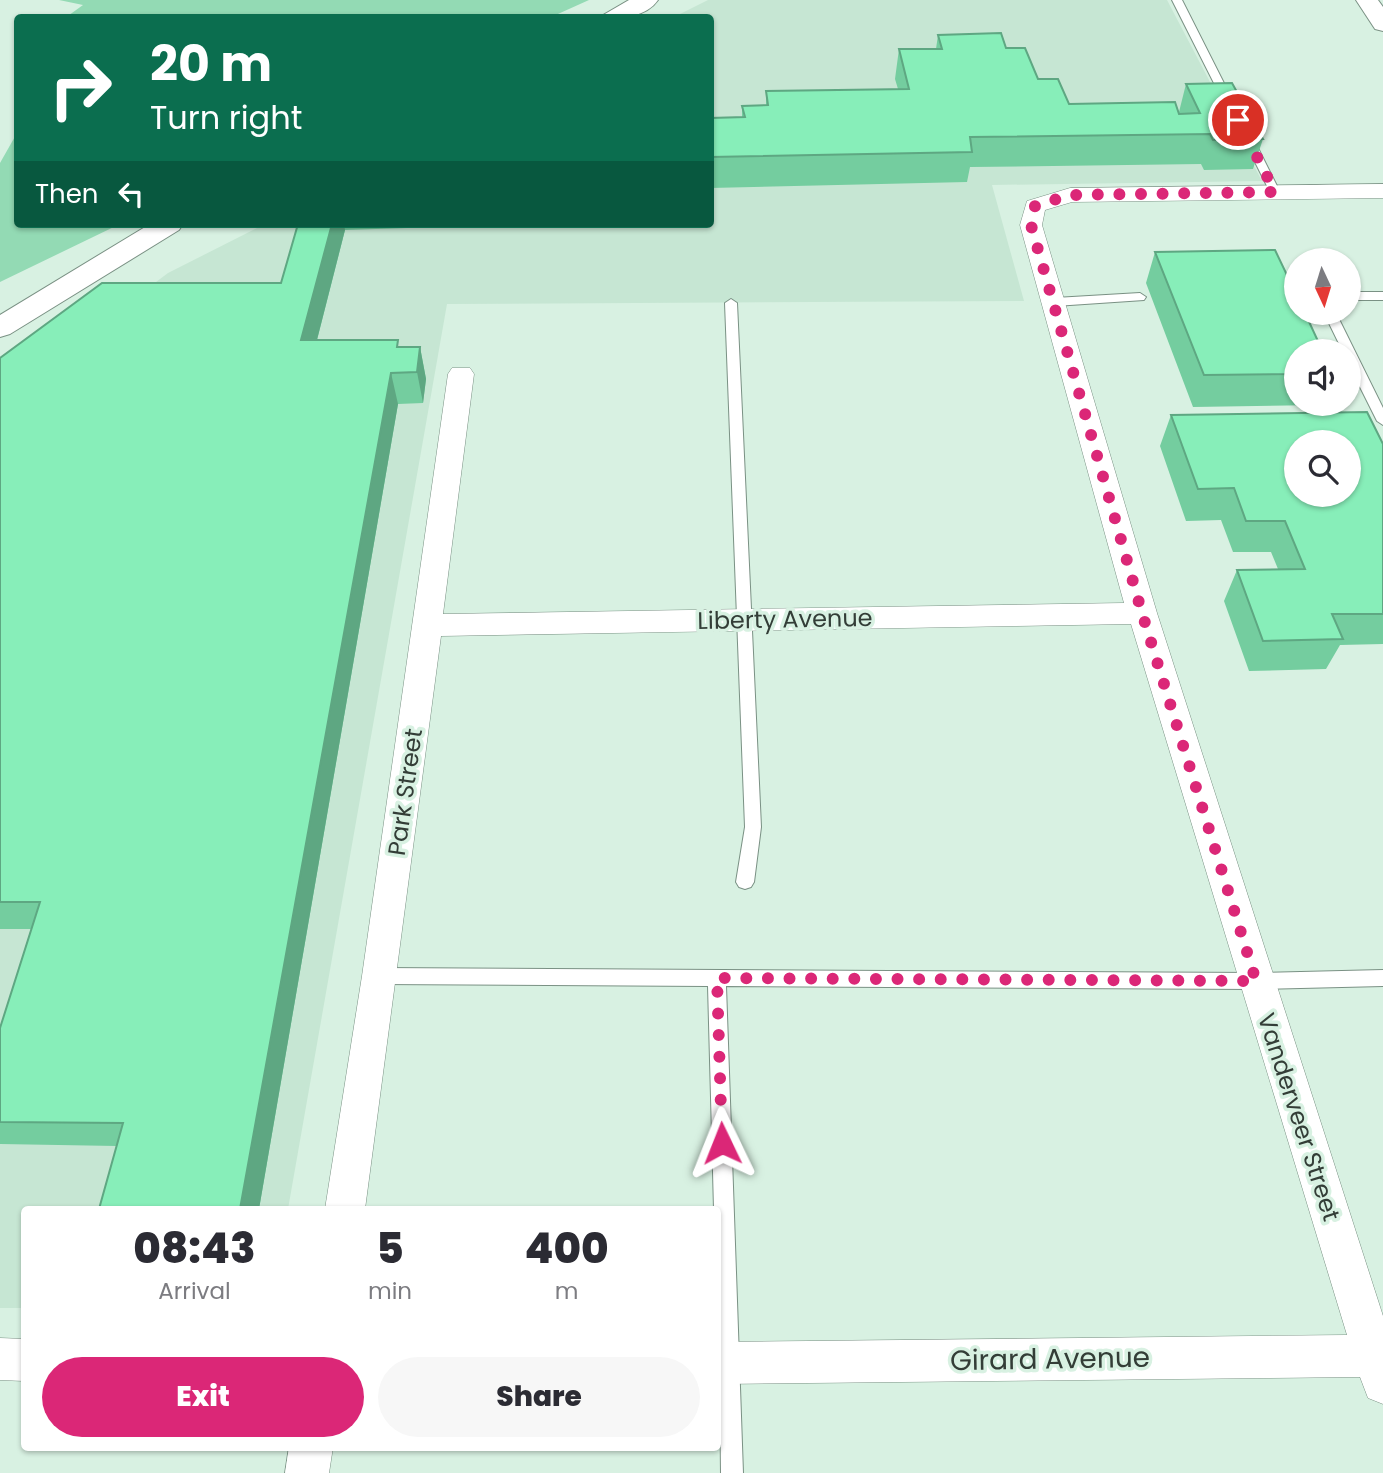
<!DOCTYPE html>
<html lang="en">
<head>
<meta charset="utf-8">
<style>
  body { margin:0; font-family:Poppins,sans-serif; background:#f7f7f7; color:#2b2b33; height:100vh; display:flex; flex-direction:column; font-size:26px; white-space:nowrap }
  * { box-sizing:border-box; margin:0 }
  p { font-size:23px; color:#7c7c81 }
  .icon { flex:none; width:38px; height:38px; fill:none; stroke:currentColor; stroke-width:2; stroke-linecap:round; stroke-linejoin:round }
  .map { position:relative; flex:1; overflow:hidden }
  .details { position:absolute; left:21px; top:1206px; width:700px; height:245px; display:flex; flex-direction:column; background:#fff; border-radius:7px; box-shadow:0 2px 5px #0004 }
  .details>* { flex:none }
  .hud { position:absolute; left:14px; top:14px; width:700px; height:214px; border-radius:7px; box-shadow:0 2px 5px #0004; background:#0b6e4f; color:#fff; overflow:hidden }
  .needle { width:46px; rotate:176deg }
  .tools { position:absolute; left:1284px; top:248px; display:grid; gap:14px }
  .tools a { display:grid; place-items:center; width:77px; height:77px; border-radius:50%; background:#fff; box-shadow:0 2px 5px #0004; font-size:35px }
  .pin { position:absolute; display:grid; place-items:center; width:60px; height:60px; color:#fff; margin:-30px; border:4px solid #fff; border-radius:50%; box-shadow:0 2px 7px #0007 }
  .me { position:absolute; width:77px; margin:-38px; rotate:358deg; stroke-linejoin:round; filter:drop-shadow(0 0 5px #0008) }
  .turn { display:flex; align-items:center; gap:24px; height:147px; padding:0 21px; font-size:32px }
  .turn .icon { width:91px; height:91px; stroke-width:2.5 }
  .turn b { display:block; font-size:49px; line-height:60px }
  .then { display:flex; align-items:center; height:66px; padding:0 21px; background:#0003; gap:14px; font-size:26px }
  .eta { display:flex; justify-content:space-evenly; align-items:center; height:119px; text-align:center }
  .eta b { font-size:42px; font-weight:800; line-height:49px }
  .button { display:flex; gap:14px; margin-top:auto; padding:14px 21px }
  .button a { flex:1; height:80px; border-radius:42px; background:#db2777; color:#fff; font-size:28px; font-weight:800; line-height:80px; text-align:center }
  .button a+a { background:#f7f7f7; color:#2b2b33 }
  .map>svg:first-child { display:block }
  .built { fill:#c6e6d3 }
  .green { fill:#93dab4 }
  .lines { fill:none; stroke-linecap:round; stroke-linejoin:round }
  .lane-casing { stroke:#7a9184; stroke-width:2 }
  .street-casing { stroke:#7a9184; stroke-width:1 }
  .secondary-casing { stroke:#7a9184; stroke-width:2 }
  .primary-casing { stroke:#7a9184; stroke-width:2 }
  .lane { fill:#fff; fill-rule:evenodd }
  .street { fill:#fff; fill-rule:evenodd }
  .secondary { fill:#fff; fill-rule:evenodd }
  .primary { fill:#fff; fill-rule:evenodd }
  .wall { fill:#74cd9f }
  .shaded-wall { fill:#5ea782 }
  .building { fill:#87eeb9; stroke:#5ea782; stroke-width:2; fill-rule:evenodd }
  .route { stroke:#db2777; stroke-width:12; stroke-dasharray:0 21.6 }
  .labels { text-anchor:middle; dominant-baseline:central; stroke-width:7; stroke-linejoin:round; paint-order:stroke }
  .street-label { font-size:24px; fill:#333d37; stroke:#d8f1e2 }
  .near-street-label { font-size:28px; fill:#333d37; stroke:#d8f1e2 }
</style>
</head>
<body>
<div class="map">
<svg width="1383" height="1473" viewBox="0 0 1383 1473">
  <rect width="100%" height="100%" fill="#d8f1e2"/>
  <!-- built -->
  <path class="built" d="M708 0H1167L1262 181 992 185 1024 301 447 304 288 1209H24V1308H0V399L168 273 265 224H710V18L674 17Z"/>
  <!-- green -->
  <path class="green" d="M59 0H589L549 18H65L83 5Z
    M17 133 18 224H120L0 282V163Z"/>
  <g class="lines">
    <defs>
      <path id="lane" d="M1172 0H1182L1234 103 1233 105 1224 103Z
        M1248 135 1253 138 1280 192 1279 194 1270 192 1243 138Z
        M1349 292H1383V300H1349Z
        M1140 293 1146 297 1144 300 1055 306 1049 302 1055 298Z
        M731 299 737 303 761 827 754 882 751 887 745 889 739 887 736 882 745 827 725 303Z
        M1324 313H1336L1383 408V425L1377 421 1349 365V352H1343Z
        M380 968 1256 973 1383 970V986L1256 989 726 986 743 1473H721L718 1209H714L708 986 380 984 374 982 371 976 374 970Z"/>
      <path id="street" d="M1383 184V198L1072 202 1045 210 1042 225 1157 613 1383 1316V1404L1368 1398 1360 1377 718 1384V1342L1347 1335 1131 624 441 636 365 1209H325L362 976 448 374 452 368H470L474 374 443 614 1124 603 1020 225 1027 201 1070 188Z
        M0 1338 24 1339V1381L0 1380Z
        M289 1447H333L329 1473H285Z"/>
      <path id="secondary" d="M1356 0H1378L1383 7V31L1375 29Z"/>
      <path id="primary" d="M629 0H658C645 19 618 18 598 18Z
        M150 224H183L179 230 10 334 0 337V315Z"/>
    </defs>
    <!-- lane casing -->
    <use href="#lane" class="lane-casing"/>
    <!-- street casing -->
    <use href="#street" class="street-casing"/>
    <!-- secondary casing -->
    <use href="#secondary" class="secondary-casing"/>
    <!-- primary casing -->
    <use href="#primary" class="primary-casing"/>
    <!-- lane -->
    <use href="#lane" class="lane"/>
    <!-- street -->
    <use href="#street" class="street"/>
    <!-- secondary -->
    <use href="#secondary" class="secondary"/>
    <!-- primary -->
    <use href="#primary" class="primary"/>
  </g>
  <!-- wall -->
  <path class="wall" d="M938 35 1006 48 1038 79 1069 104 1179 112 1186 84 1263 139 1253 169 1204 170 1201 164 970 167 967 182 710 188V118L742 117V106L766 105V91L898 89 895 79 899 49H936Z
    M298 224H469V226L345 230 317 340 399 347H420L426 379 423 403 398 404 259 1209H99L117 1146 0 1144V1028L31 929H0V358L281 283Z
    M1155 252 1297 352V404H1321L1320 405 1193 407 1146 283Z
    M1171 415 1383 444V644L1340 645 1326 669 1249 671 1224 601 1237 570 1278 569 1271 552H1233L1221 520 1186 521 1160 446Z"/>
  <!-- shaded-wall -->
  <path class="shaded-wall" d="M332 224H344L345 230 309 371 301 340Z
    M420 347 426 379 423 403 417 372Z
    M391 373 398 404 259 1209H240Z"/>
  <!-- building -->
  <path class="building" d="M1001 33 1006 48H1025L1038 79H1058L1069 104 1175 102 1179 114 1200 113 1186 84 1232 83 1263 139 1213 140 1210 134 970 137 972 152 710 157V118L745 117 742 106 768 105 766 91 909 89 899 49H942L938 35Z
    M298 224H332L301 340H398L397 347H420L417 372 391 373 240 1209H99L123 1123 0 1122V1028L40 902H0V358L102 283H281Z
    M1275 250 1297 296V313H1305L1323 352H1297V374L1204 375 1155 252Z
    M1367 412 1383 444V614H1332L1343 639 1263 641 1237 570 1305 569 1285 521H1246L1234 488 1198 489 1171 415ZM1297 443H1349V495H1297Z"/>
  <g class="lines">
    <!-- route -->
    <path class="route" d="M722 1143 717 978 1256 981 1142 613 1031 225 1035 206 1070 195 1275 192 1238 120"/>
  </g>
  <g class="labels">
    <!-- street labels -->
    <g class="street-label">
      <text transform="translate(785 619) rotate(-1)">Liberty Avenue</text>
      <text transform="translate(405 792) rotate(-82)">Park Street</text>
      <text transform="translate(1299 1117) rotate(72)">Vanderveer Street</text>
    </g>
    <!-- near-street labels -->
    <g class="near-street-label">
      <text transform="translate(1050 1359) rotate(-1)">Girard Avenue</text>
    </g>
  </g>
</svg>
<div class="tools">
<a><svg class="needle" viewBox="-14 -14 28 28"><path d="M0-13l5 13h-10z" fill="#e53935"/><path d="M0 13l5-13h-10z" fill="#7c7c81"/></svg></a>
<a><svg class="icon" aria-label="sound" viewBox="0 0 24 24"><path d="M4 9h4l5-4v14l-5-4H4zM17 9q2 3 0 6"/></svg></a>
<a><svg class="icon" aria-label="search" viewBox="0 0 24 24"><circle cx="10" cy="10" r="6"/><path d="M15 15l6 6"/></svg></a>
</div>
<div class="pin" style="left:1238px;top:120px;background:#d93025"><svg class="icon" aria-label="arrive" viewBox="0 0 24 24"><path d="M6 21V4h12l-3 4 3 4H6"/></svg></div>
<svg class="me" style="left:722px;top:1143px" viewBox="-20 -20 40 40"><path d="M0-17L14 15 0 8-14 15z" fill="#db2777" stroke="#fff" stroke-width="4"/></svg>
<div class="hud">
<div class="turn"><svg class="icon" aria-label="right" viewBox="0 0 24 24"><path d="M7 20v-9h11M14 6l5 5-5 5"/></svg><div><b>20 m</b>Turn right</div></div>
<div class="then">Then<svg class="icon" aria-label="left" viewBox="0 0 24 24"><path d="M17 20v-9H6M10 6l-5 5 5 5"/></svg></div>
</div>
<section class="details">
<div class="eta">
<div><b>08:43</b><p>Arrival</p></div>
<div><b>5</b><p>min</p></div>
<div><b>400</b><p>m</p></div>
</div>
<div class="button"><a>Exit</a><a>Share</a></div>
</section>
</div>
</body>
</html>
